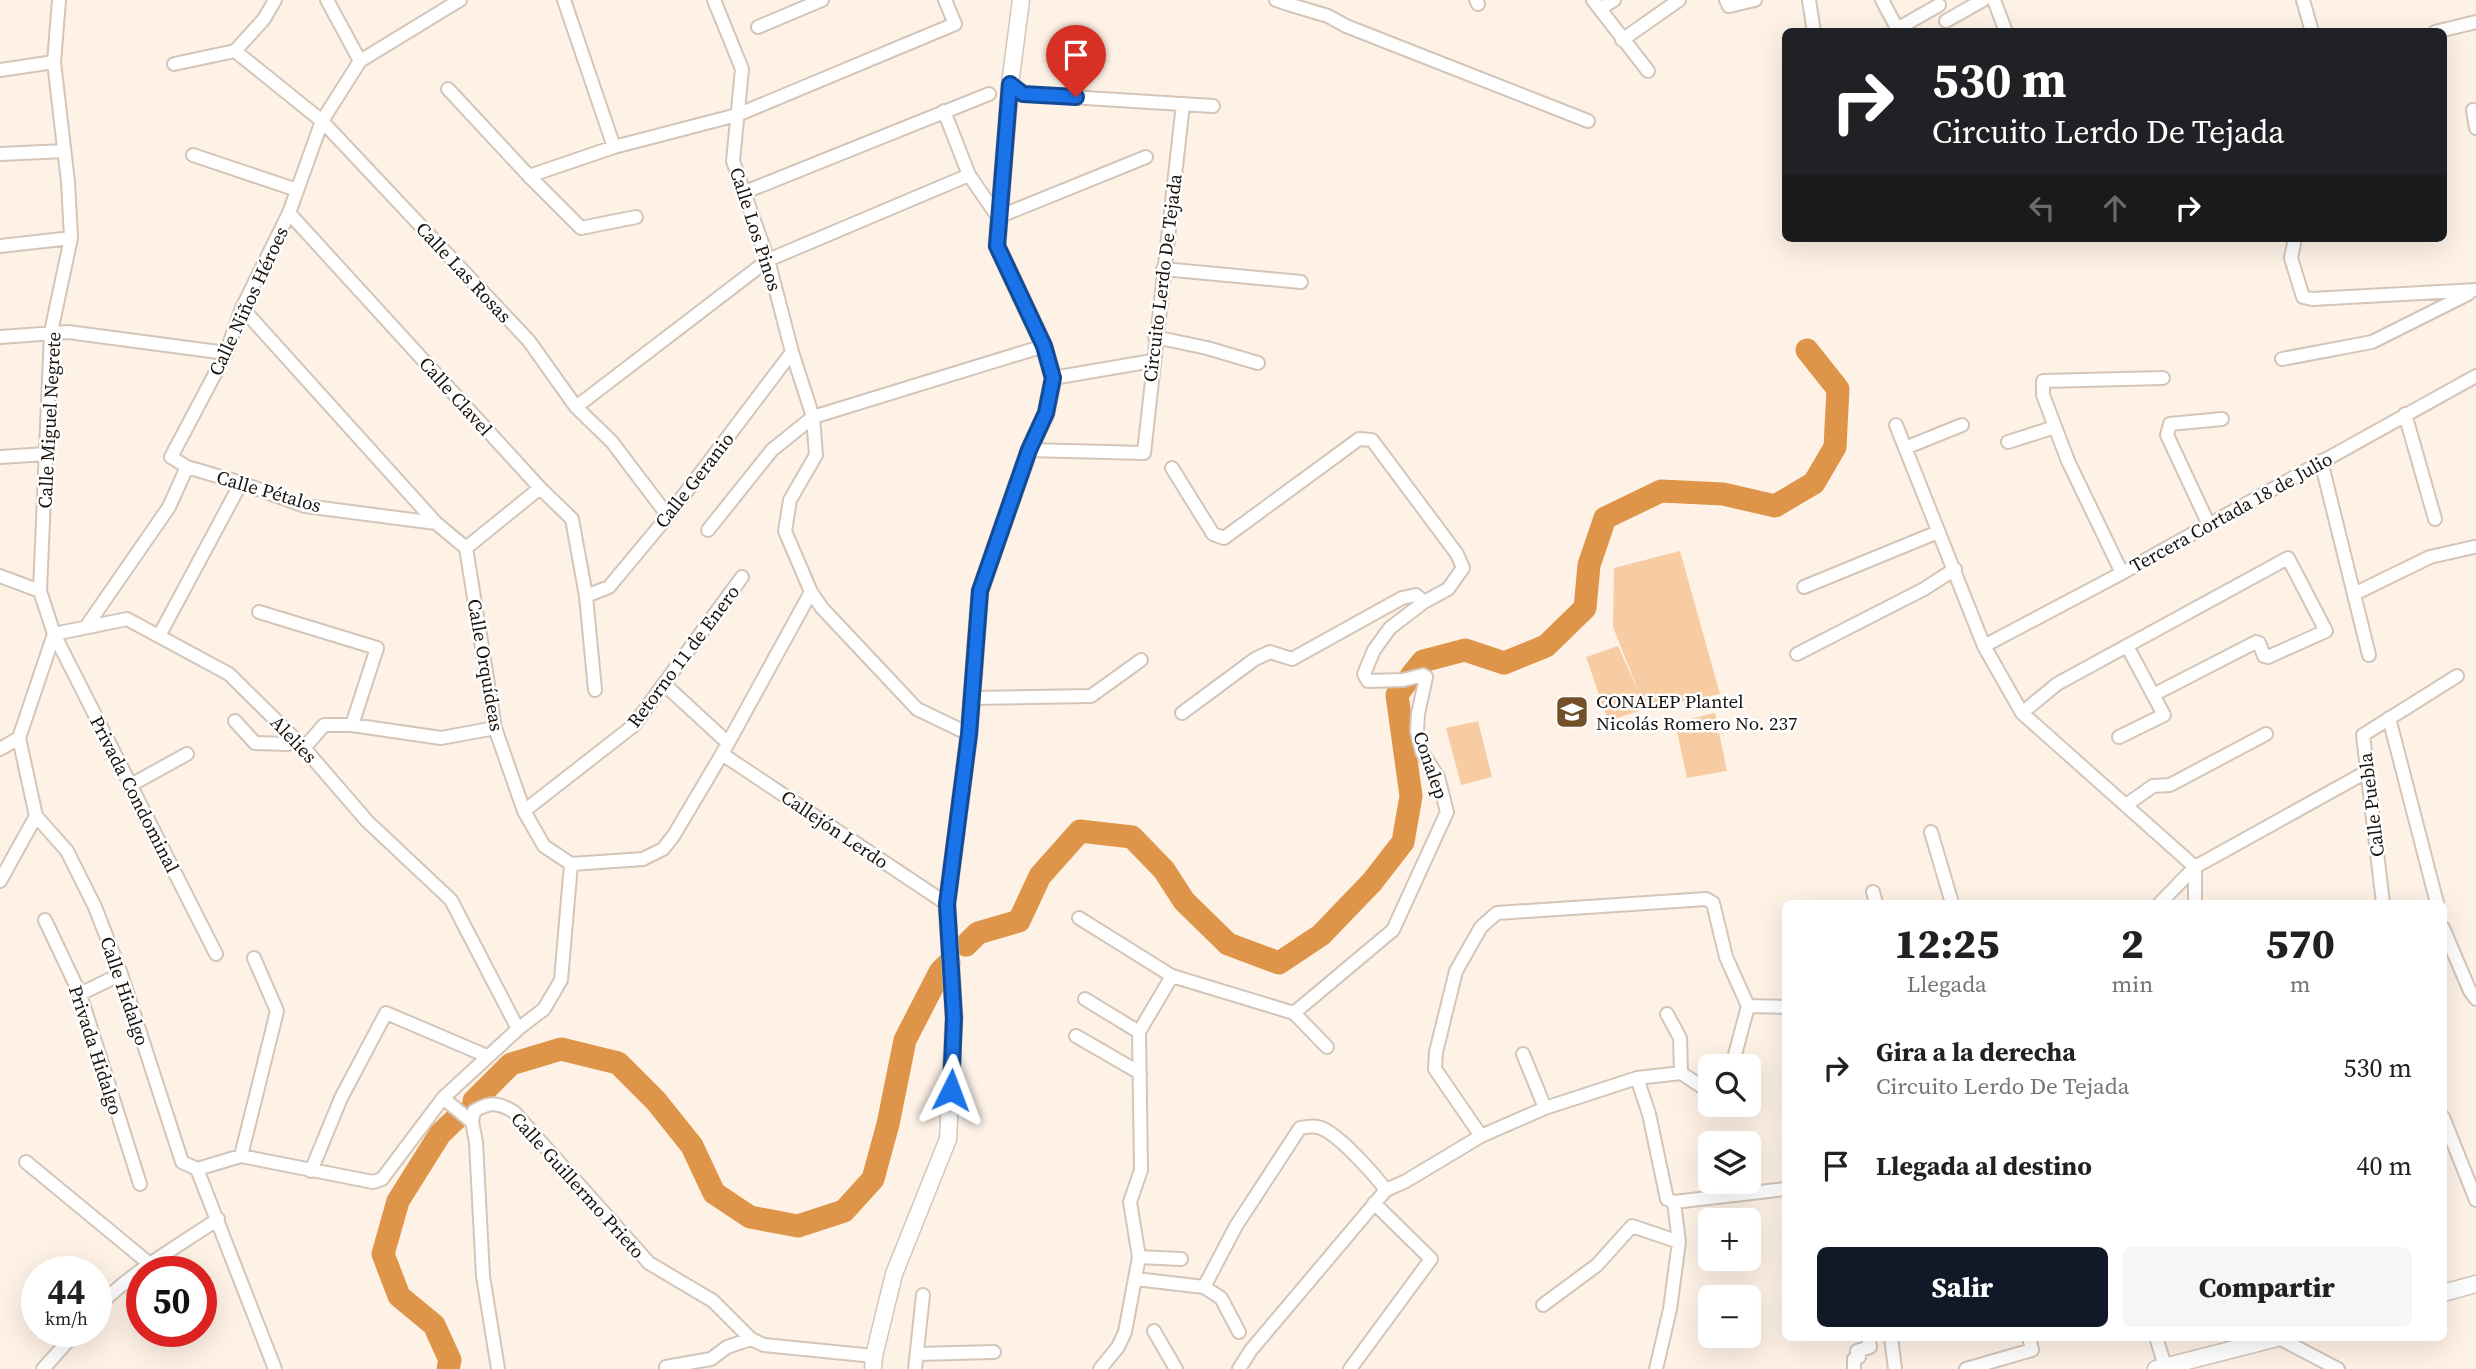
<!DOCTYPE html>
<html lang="es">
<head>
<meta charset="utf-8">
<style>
  body { margin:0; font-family:"Source Serif 4",serif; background:#f6f6f6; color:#202124; height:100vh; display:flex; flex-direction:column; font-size:26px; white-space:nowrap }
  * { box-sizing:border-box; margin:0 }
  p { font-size:23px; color:#757577 }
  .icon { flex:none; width:38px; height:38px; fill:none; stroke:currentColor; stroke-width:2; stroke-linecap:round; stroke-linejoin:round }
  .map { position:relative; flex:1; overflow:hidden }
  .drawer { position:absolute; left:1782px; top:900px; width:665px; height:441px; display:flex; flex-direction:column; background:#fff; border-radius:10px; box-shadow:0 7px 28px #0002 }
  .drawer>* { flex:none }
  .hud { position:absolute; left:1782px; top:28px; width:665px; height:214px; border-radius:10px; box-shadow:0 7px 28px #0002; background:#202124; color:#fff; overflow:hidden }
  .buttons { position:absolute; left:1698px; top:1054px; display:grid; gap:14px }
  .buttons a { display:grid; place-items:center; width:63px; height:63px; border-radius:10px; background:#fff; box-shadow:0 7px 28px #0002; font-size:35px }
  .speed { position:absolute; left:21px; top:1256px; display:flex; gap:14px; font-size:35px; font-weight:700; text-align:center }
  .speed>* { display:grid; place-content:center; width:91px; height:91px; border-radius:50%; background:#fff; box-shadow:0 7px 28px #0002; line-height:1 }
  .speed small { font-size:18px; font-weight:400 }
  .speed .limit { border:10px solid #d22; background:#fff; color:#111 }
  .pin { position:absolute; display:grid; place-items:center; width:60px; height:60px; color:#fff; margin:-72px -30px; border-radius:50% 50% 50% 0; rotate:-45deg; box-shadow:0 0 7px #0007 }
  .pin .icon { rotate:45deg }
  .me { position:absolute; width:77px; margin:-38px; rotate:3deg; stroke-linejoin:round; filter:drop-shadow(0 0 5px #0008) }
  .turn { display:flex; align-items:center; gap:24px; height:147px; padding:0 35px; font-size:32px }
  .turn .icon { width:91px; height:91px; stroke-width:2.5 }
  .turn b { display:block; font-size:49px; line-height:60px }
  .lanes { display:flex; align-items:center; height:66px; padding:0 35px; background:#0003; justify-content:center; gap:35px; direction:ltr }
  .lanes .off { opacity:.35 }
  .eta { display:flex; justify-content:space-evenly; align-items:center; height:119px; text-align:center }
  .eta b { font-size:42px; font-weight:800; line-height:49px }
  .button { display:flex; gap:14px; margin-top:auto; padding:14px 35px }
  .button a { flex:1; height:80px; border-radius:10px; background:#111827; color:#fff; font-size:28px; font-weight:800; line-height:80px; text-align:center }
  .button a+a { background:#f6f6f6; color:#202124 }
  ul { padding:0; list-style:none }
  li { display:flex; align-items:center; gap:21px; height:98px; padding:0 35px }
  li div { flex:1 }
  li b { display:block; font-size:26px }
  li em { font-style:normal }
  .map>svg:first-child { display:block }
  .green { fill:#f7cca3 }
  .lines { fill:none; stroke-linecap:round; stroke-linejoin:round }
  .river { stroke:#de9549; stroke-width:23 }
  .minor-casing { stroke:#d4c5b8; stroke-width:16 }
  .major-casing { stroke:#d4c5b8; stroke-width:19 }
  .minor { stroke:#fff; stroke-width:12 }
  .major { stroke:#fff; stroke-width:16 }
  .route-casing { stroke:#114b97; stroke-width:18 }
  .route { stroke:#1a73e8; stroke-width:12 }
  .labels { text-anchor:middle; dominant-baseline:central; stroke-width:5; stroke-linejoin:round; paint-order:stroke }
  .street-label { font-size:19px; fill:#191410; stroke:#fff }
  .poi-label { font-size:19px; fill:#191410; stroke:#fff; text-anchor:start }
</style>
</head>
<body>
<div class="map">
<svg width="2476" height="1369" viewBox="0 0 2476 1369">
  <rect width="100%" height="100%" fill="#fef2e7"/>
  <!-- green -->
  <path class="green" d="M1680 551 1720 694 1645 709 1608 721 1586 657 1618 646 1640 695 1613 627 1614 568Z
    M1715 713 1727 771 1687 778 1675 722Z
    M1478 721 1492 777 1461 785 1446 728Z"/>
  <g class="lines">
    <!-- river -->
    <path class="river" d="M1411 676 1423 661 1465 650 1504 663 1546 646 1585 608 1589 565 1605 518 1661 491 1723 494 1775 506 1814 483 1835 447 1838 389 1807 350
      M966 945 978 933 1019 921 1040 876 1080 831 1132 837 1164 870 1184 901 1228 944 1279 963 1321 935 1372 882 1403 842 1411 796 1397 695 1407 681
      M474 1101 511 1064 561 1049 618 1063 656 1101 692 1146 714 1193 750 1217 798 1226 844 1211 873 1179 888 1124 905 1040 940 972 949 963
      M448 1369 450 1360 434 1325 399 1296 383 1254 398 1201 440 1134 461 1114"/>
    <defs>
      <path id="minor" d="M59 0 54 62 68 182 71 238 51 332 40 591 54 634 216 954
        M327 0 360 61
        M564 0 614 147
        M714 0 742 69 733 161 768 260 792 352 813 417 816 455 790 500 785 531 811 592 822 608 917 709 969 734
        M1276 0 1288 4 1290 0
        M1476 0 1478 4
        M1593 0 1648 71
        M1726 0 1729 6 1755 0
        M1809 0 1814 32
        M1882 0 1899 32
        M1994 0 2006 32
        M2303 0 2312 32
        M1288 4 1328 16 1346 26 1588 121
        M1600 9 1614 0
        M1946 21 1983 0
        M758 27 822 0
        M1897 29 1939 5
        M2435 32 2476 22
        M1622 40 1679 0
        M235 51 322 121 529 341 576 407 612 442 668 516
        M174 64 235 51 264 19 275 0
        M0 70 54 62
        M1010 84 1023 94 1213 106
        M448 89 529 176 581 228 636 217
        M2473 110 2476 128
        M944 111 969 175 998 217 1146 157
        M0 154 64 151
        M193 155 297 190
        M529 176 614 147 737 115 955 24 945 0
        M745 192 989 94
        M289 213 540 488 572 519 586 596 595 690
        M2295 238 2291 258 2303 297 2312 299 2476 290
        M0 246 71 238
        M1163 269 1301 282
        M242 308 436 523 466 548 495 728 524 811 544 846 571 864 643 859 663 849 674 835 722 754 811 592
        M0 337 68 332 226 353
        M1155 337 1207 348 1258 363
        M2282 359 2372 342 2468 294
        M1053 378 1152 361
        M576 407 768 260 969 175
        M2405 414 2435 519
        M1896 425 1984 646 2022 713 2195 867V903
        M2008 442 2055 427
        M1905 448 1962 425
        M1029 450 1144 453 1183 104
        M0 457 46 454
        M2321 461 2369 655
        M1172 468 1213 534 1224 538 1359 439 1372 440 1457 554 1463 568 1448 589 1424 602 1390 628 1374 650 1364 674 1368 681 1403 680 1423 675 1426 677 1418 714 1417 731 1422 752 1438 777 1447 812 1393 930 1294 1013
        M436 523 305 506 241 483 187 467 171 457 226 353 242 308 289 213 322 121 360 61 460 0
        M2209 525 2167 435 2170 424 2222 419
        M708 530 772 450 813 417 1044 346
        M466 548 540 488
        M2122 573 2068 461 2043 395V381L2163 378
        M0 576 40 591
        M1804 587 1938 532
        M2354 594 2430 557 2474 547
        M586 596 609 587 668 516 792 352
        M259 612 377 648 352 725
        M86 627 169 507 187 467
        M54 634 127 619 229 674 304 748 367 821 451 900 518 1029
        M159 636 241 483
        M1984 646 2122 573 2476 376
        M1797 654 1924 589 1955 569
        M664 684 728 743
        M972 698 1091 696 1141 660
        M1182 713 1255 659 1270 652 1292 659 1402 598 1416 595 1424 602
        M2022 713 2057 684 2288 558 2326 631 2268 657 2264 656 2259 643 2256 642 2153 695
        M2389 718 2437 903
        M235 721 255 743 287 744 297 741
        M2119 737 2164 715 2127 646
        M304 748 324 725H352L441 738 495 728
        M0 749 19 738
        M722 754 947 904
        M129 786 187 754
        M2126 805 2153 786 2170 785 2266 734
        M524 811 633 726 742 577
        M36 816 67 851 95 907 121 974 182 1162 197 1169
        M1931 832 1952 903
        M0 881 36 816 19 738 54 634
        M1873 892 1876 903
        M2160 903 2195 867 2368 771
        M2383 903 2363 735 2457 676
        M1079 918 1172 976 1294 1013 1327 1047
        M45 920 80 994 140 1184
        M2443 928 2470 991 2476 999
        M80 994 121 974
        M1085 999 1139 1032
        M1748 1006 1785 1007
        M1667 1014 1680 1038 1681 1073
        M1076 1036 1140 1073
        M1523 1054 1545 1108
        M1637 1078 1649 1114 1667 1199 1674 1202 1679 1242 1670 1309 1656 1369
        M443 1098 472 1122
        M2443 1117 2476 1200
        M1481 1136 1435 1069 1436 1052 1456 971 1481 927 1497 913 1706 899 1713 903 1726 957 1748 1006 1732 1066
        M241 1156 277 1011 254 958
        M26 1162 151 1265
        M197 1169 241 1156 373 1182 382 1179 443 1098 518 1029 544 1009 561 980 571 864
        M197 1169 275 1369
        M311 1171 341 1098 386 1013 487 1056
        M1674 1202 1785 1189
        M1139 1257 1181 1259
        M1136 1279 1204 1287 1221 1298 1239 1332
        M1204 1287 1236 1226 1300 1128C1310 1126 1318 1125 1327 1131 1344 1141 1374 1174 1386 1190
        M1543 1305 1597 1265 1632 1226 1679 1242
        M96 1309C127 1275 180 1245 218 1219
        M1154 1331 1176 1369
        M1891 1337 1895 1369
        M2156 1337 2165 1366
        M2277 1337 2338 1369
        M917 1354 994 1352
        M666 1367 711 1359 727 1347 751 1339
        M43 1369 76 1332
        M498 1369 483 1276 476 1142 472 1122 474 1111C490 1102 498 1102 514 1112L649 1263 713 1301 751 1339 764 1345 874 1356
        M915 1369 923 1295
        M1100 1369 1118 1347 1125 1332 1139 1257 1130 1202 1141 1170 1139 1032 1172 976
        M1239 1369 1251 1350 1386 1190 1406 1181 1481 1136 1545 1108 1637 1078 1681 1073 1710 1092
        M1350 1369 1431 1259 1374 1203
        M1854 1369V1359L1859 1357 1857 1351 1870 1347 1868 1337
        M1966 1369 2032 1350 2029 1337"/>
      <path id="major" d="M2443 1293 2476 1284
        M873 1369 874 1356 894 1274 948 1139 954 1018 947 904 969 734 980 591 1029 450 1046 413 1053 378 1044 346 997 246 1010 84 1021 0
        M2156 1369 2281 1337"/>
    </defs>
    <!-- minor casing -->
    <use href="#minor" class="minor-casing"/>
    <!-- major casing -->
    <use href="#major" class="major-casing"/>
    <!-- minor -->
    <use href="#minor" class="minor"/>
    <!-- major -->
    <use href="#major" class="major"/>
  </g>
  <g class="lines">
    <defs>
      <path id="route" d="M951 1090 954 1018 947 904 969 734 980 591 1029 450 1046 413 1053 378 1044 346 997 246 1010 84 1023 94 1076 97"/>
    </defs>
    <!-- route casing -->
    <use href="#route" class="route-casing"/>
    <!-- route -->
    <use href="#route" class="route"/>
  </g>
  <!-- icons -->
  <defs>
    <symbol id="school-square" viewBox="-11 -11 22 22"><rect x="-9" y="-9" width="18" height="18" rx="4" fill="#734f29" stroke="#fff"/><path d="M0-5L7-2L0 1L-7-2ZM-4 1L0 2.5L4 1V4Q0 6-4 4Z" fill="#fff"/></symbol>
  </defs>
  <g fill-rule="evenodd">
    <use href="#school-square" x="1553" y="693" width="38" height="38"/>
  </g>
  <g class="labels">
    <!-- street labels -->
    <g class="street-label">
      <text transform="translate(756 229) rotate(72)">Calle Los Pinos</text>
      <text transform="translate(464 272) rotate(47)">Calle Las Rosas</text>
      <text transform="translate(1162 278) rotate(-83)">Circuito Lerdo De Tejada</text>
      <text transform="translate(248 301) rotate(-65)">Calle Niños Héroes</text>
      <text transform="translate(456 396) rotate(48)">Calle Clavel</text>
      <text transform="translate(49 420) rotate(-87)">Calle Miguel Negrete</text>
      <text transform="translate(694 480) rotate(-52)">Calle Geranio</text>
      <text transform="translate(269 491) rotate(16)">Calle Pétalos</text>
      <text transform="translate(2231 512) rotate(-29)">Tercera Cortada 18 de Julio</text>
      <text transform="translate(683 656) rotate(-53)">Retorno 11 de Enero</text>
      <text transform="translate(486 665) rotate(80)">Calle Orquídeas</text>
      <text transform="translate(294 739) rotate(46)">Alelies</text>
      <text transform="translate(1431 765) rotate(71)">Conalep</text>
      <text transform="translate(135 794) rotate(63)">Privada Condominal</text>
      <text transform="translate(2371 805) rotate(-97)">Calle Puebla</text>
      <text transform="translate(835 829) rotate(34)">Callejón Lerdo</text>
      <text transform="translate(125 991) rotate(71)">Calle Hidalgo</text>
      <text transform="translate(96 1050) rotate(72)">Privada Hidalgo</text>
      <text transform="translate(578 1185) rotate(48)">Calle Guillermo Prieto</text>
    </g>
    <!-- poi labels -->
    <g class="poi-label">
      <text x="1596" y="701">CONALEP Plantel<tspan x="1596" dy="22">Nicolás Romero No. 237</tspan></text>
    </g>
  </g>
</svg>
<div class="buttons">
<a><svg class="icon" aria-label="search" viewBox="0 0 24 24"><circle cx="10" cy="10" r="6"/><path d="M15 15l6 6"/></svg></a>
<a><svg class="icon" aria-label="layers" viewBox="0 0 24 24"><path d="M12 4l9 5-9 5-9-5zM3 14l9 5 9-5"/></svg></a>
<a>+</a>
<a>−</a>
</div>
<div class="speed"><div>44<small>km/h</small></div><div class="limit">50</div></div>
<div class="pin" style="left:1076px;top:97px;background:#d93025"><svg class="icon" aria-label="arrive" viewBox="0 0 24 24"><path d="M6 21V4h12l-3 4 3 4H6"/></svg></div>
<svg class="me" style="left:951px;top:1090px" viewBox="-20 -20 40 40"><path d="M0-17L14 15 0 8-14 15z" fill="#1a73e8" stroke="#fff" stroke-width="4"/></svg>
<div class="hud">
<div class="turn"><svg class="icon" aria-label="right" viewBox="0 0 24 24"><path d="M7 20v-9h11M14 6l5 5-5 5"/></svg><div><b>530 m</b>Circuito Lerdo De Tejada</div></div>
<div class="lanes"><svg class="icon off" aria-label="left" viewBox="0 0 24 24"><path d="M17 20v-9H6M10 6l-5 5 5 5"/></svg><svg class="icon off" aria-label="ahead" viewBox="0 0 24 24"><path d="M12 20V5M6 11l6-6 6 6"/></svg><svg class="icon" aria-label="right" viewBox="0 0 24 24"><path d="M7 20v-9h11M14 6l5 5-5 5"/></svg></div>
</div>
<section class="drawer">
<div class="eta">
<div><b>12:25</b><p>Llegada</p></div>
<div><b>2</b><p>min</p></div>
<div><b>570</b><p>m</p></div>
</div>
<ul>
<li><svg class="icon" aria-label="right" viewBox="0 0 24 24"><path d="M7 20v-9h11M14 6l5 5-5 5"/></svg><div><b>Gira a la derecha</b><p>Circuito Lerdo De Tejada</p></div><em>530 m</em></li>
<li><svg class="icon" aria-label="arrive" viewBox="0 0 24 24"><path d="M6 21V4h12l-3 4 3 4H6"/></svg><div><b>Llegada al destino</b></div><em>40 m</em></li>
</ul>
<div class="button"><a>Salir</a><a>Compartir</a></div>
</section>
</div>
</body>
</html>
